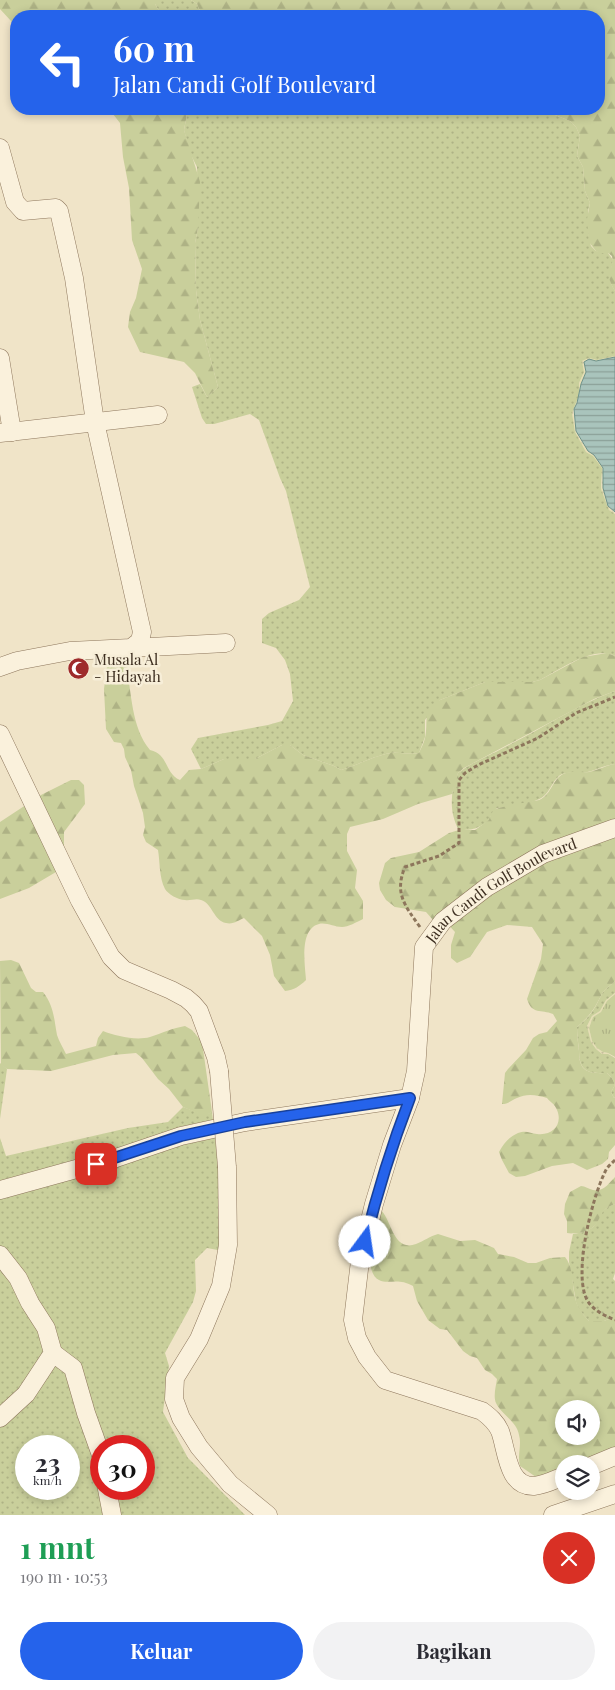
<!DOCTYPE html>
<html lang="id">
<head>
<meta charset="utf-8">
<style>
  body { margin:0; font-family:"Playfair Display",serif; background:#f2f2f3; color:#2b2b33; height:100vh; display:flex; flex-direction:column; font-size:19px; white-space:nowrap }
  * { box-sizing:border-box; margin:0 }
  p { font-size:16px; color:#7c7c81 }
  .icon { flex:none; width:28px; height:28px; fill:none; stroke:currentColor; stroke-width:2; stroke-linecap:round; stroke-linejoin:round }
  .map { position:relative; height:1515px; overflow:hidden }
  .panel { display:flex; flex-direction:column; background:#fff; flex:1 }
  .panel>* { flex:none }
  .hud { position:absolute; left:10px; top:10px; width:595px; height:105px; border-radius:20px; box-shadow:0 2px 8px #0003; background:#2563eb; color:#fff; overflow:hidden }
  .fabs { position:absolute; left:555px; top:1400px; display:grid; gap:10px }
  .fabs a { display:grid; place-items:center; width:45px; height:45px; border-radius:50%; background:#fff; box-shadow:0 2px 8px #0003; font-size:25px }
  .speed { position:absolute; left:15px; top:1435px; display:flex; gap:10px; font-size:25px; font-weight:700; text-align:center }
  .speed>* { display:grid; place-content:center; width:65px; height:65px; border-radius:50%; background:#fff; box-shadow:0 2px 8px #0003; line-height:1 }
  .speed small { font-size:12px; font-weight:400 }
  .speed .limit { border:8px solid #d22; background:#fff; color:#111 }
  .pin { position:absolute; display:grid; place-items:center; width:42px; height:42px; color:#fff; margin:-21px; border-radius:10px; box-shadow:0 2px 8px #0006 }
  .me { position:absolute; width:55px; margin:-28px; rotate:14deg; stroke-linejoin:round; filter:drop-shadow(0 0 4px #0008) }
  .turn { display:flex; align-items:center; gap:18px; height:105px; padding:0 20px; font-size:22px }
  .turn .icon { width:65px; height:65px; stroke-width:2.5 }
  .turn b { display:block; font-size:35px; line-height:42px }
  .round { display:grid; place-items:center; flex:none; width:52px; height:52px; border-radius:26px; background:#f2f2f3 }
  .headline { display:flex; align-items:center; justify-content:space-between; height:85px; padding:0 20px }
  h1 { font-size:30px; font-weight:700; line-height:38px; color:#1e9e55 }
  .button { display:flex; gap:10px; margin-top:auto; padding:10px 20px }
  .button a { flex:1; height:58px; border-radius:30px; background:#2563eb; color:#fff; font-size:20px; font-weight:700; line-height:58px; text-align:center }
  .button a+a { background:#f2f2f3; color:#2b2b33 }
  .map>svg:first-child { display:block }
  .farmland { fill:url(#farmland-dots) }
  .grass { fill:url(#grass-dots); fill-rule:evenodd }
  .forest { fill:url(#forest-firs); fill-rule:evenodd }
  .park { fill:url(#park-tufts) }
  .water { fill:url(#water-rules); stroke:#6f938a }
  .lines { fill:none; stroke-linecap:round; stroke-linejoin:round }
  .minor-casing { stroke:#8d765c; stroke-width:19 }
  .path { stroke:#8d765c; stroke-width:3; stroke-dasharray:4 2.5; stroke-linecap:butt }
  .minor { stroke:#faf1dc; stroke-width:18 }
  .minor-bridge-casing { stroke:#8d765c; stroke-width:19; stroke-linecap:butt }
  .minor-bridge { stroke:#faf1dc; stroke-width:18 }
  .route-casing { stroke:#184099; stroke-width:12 }
  .route { stroke:#2563eb; stroke-width:9 }
  .labels { text-anchor:middle; dominant-baseline:central; stroke-width:5; stroke-linejoin:round; paint-order:stroke }
  .poi-label { font-size:15px; fill:#3d2e20; stroke:#f7eed8; text-anchor:start }
  .street-label { font-size:15px; fill:#3d2e20; stroke:#f7eed8 }
</style>
</head>
<body>
<div class="map">
<svg width="615" height="1515" viewBox="0 0 615 1515">
  <defs>
    <pattern id="farmland-dots" width="8" height="8" patternUnits="userSpaceOnUse" patternTransform="scale(1.25)"><rect width="8" height="8" fill="#e6deb5"/><path d="M2 2h.1M6 6h.1" fill="none" stroke="#c6bf9b" stroke-width="1.8" stroke-linecap="round"/></pattern>
    <pattern id="grass-dots" width="8" height="8" patternUnits="userSpaceOnUse" patternTransform="scale(1.25)"><rect width="8" height="8" fill="#c9cf9b"/><path d="M2 2h.1M6 6h.1" fill="none" stroke="#aeb285" stroke-width="1.8" stroke-linecap="round"/></pattern>
    <pattern id="forest-firs" width="22" height="20" patternUnits="userSpaceOnUse" patternTransform="scale(1.25)"><rect width="22" height="20" fill="#c9cf9b"/><path d="M5 1l3.5 6h-7zM16 11l3.5 6h-7z" fill="#aeb285"/></pattern>
    <pattern id="park-tufts" width="24" height="20" patternUnits="userSpaceOnUse" patternTransform="scale(1.25)"><rect width="24" height="20" fill="#c9cf9b"/><path d="M3 7l-1-3M5 7V3M7 7l1-3M15 17l-1-3M17 17v-4M19 17l1-3" fill="none" stroke="#aeb285"/></pattern>
    <pattern id="water-rules" width="6" height="5" patternUnits="userSpaceOnUse" patternTransform="scale(1.25)"><rect width="6" height="5" fill="#a9c4bc"/><path d="M0 2.5h6" fill="none" stroke="#8ba098"/></pattern>
  </defs>
  <rect width="100%" height="100%" fill="#f0e4c8"/>
  <!-- farmland -->
  <path class="farmland" d="M615 356V357L596 361 589 360 584 364 586 372 581 384 580 395 573 412 576 431 579 438 588 451 594 455 603 468V489L608 506 615 514 609 510 605 500 601 489 603 477 593 456 586 452 578 439 575 432 572 413 579 395V383L584 372 582 361 589 358 597 360Z
    M615 993 601 1012 593 1017 589 1028 592 1041 597 1048 603 1052 608 1053 615 1058 602 1054 596 1049 591 1042 587 1026 592 1016 600 1011 606 1000Z"/>
  <!-- grass -->
  <path class="grass" d="M155 0H191L197 4 202 16H162L155 4Z
    M188 109H551L555 115 570 121 576 127 580 136 577 156 583 167 585 191 590 203 588 211 589 238 591 246 596 251 608 253 613 260C611 276 606 275 615 291V356L597 360 589 358 582 361 584 372 579 383V395L572 413 575 432 586 452 593 456 602 468 601 489 609 510 615 514V656C594 645 559 670 540 680L532 682H485L440 700 425 720V737L419 753C410 755 400 752 391 753 373 756 358 765 341 770L334 766 303 755 290 745H282L255 759H224L201 769 191 749 198 738 268 725 282 721 293 701 290 674 285 660 276 648 262 643V619L269 613 299 600 310 587 286 491 280 478 259 420 250 414 214 424H206L202 418 192 387 200 384 207 397 218 387 200 320 196 290 195 243 198 228V213L197 167 190 153 184 130Z
    M615 691V764C603 765 594 772 582 773 576 773 568 772 562 774 554 778 551 789 545 795 538 803 508 808 497 808L490 817V820C477 829 474 830 459 830 449 813 450 791 458 773 472 762 489 756 505 747 542 729 576 705 615 691Z
    M615 981V993L606 1000 600 1011 592 1016 587 1026 591 1042 596 1049 602 1054H608L615 1058V1097L614 1098 611 1092 615 1085 612 1078 607 1073C587 1074 579 1071 579 1050 578 1042 577 1035 577 1027 593 1014 594 1009 603 992 606 988 612 984 615 981Z
    M0 1063 7 1069 0 1119Z
    M183 1107 205 1115 212 1112 221 1189 223 1251 207 1248 195 1260 196 1291 193 1302 165 1353 169 1366 163 1412 188 1458 245 1515H0V1138L6 1156 128 1128 168 1122ZM26 1446H69V1489H26ZM101 1446H144V1489H101Z
    M615 1204V1273L613 1279 615 1281V1318H611L604 1321H589L579 1310 576 1302 569 1262V1252L573 1234C608 1230 590 1212 615 1204Z"/>
  <!-- forest -->
  <path class="forest" d="M0 0H155V4L162 16H16V31L11 21 0 9Z
    M191 0H615V291C602 270 615 271 612 256L608 253H600L596 251 589 242 587 219 590 203 585 191 583 167 577 156 580 136 576 127 570 121 555 115 551 109H599V16H499L495 14 490 16H202L197 4Z
    M109 109H188L184 130 200 182 198 228 195 243 196 290 200 320 218 387 207 397 195 373 184 362 140 352 128 327 130 312 136 298 142 269 132 240 129 188 123 157 120 123Z
    M607 653 615 656V691L594 699 464 768 458 773 452 794 418 804 383 819 350 827 347 834V851L357 870 355 888 363 901V919C357 922 348 927 342 927 334 927 326 922 319 924 299 929 305 965 306 980 300 986 294 990 285 991L274 976 270 955 262 936 244 918C239 920 233 925 226 923 214 921 212 903 201 900 196 898 190 901 185 900 178 900 168 894 165 889 159 878 160 861 158 850L146 842 143 835 145 827 143 813 134 786 131 770 125 757 124 749 121 743 114 742 106 729 104 689 107 666 112 662 120 660 126 665C132 693 131 727 150 750 169 754 164 773 180 780L189 770 201 769 224 759H255L282 745H290L303 755 334 766 341 770C358 765 373 756 391 753 400 752 410 755 419 753 421 748 424 743 425 738 429 721 421 711 440 700L485 682H532L540 680 583 657Z
    M615 764V981C612 984 606 988 603 992 594 1009 592 1014 577 1027 577 1035 578 1043 579 1051 579 1071 587 1074 607 1073L612 1078 615 1085 611 1092 614 1098 615 1097V1145L609 1152 608 1159 602 1164 587 1170 573 1163 552 1166 525 1176 516 1177 509 1173 502 1160 499 1152C504 1143 509 1137 518 1133 526 1130 530 1133 537 1134 553 1136 563 1124 557 1110 555 1104 550 1102 547 1098 537 1095 527 1093 517 1098 512 1100 508 1104 502 1104L505 1073 508 1069 526 1050 533 1038 539 1034 547 1032 557 1021 553 1014C541 1009 532 1015 527 999L541 959 543 944 532 927 507 925 487 932 470 957 457 963 451 958V945L455 932 443 919 433 920 426 912 395 907 386 900 380 890 379 883 385 863 391 858 419 852 449 833 459 830H475L489 820C490 817 491 813 494 810 497 807 531 802 539 800 552 795 553 776 566 773 573 771 582 773 589 772 599 770 606 765 615 764Z
    M71 780H79L84 785 85 804 64 832V848L56 872 29 888 0 899V822L41 795Z
    M11 960 19 963 31 988 36 992H43C54 1006 54 1019 57 1035 59 1041 63 1048 66 1054L96 1046 98 1038 103 1031C116 1036 136 1041 150 1037 162 1033 173 1028 185 1026L192 1030 202 1042 212 1112 205 1116 183 1107 169 1089 158 1079 142 1058 136 1053 113 1055 51 1071 7 1069 1 1065 0 961Z
    M615 1177V1204C593 1211 606 1228 579 1233 574 1233 572 1234 567 1233V1221L564 1214 565 1204 570 1192 581 1186C585 1186 589 1189 593 1190 604 1192 609 1183 615 1177Z
    M382 1211C392 1223 394 1252 416 1244 424 1241 430 1236 438 1234L460 1241 475 1240 494 1248 498 1254 514 1257 528 1263H536L550 1258 565 1257C576 1270 570 1293 579 1308 581 1313 586 1317 589 1321H604L611 1318H615V1454L589 1464H564V1474L536 1477 520 1466C517 1454 522 1445 519 1435 517 1422 501 1414 496 1403 493 1396 496 1386 497 1379L492 1374 485 1370 477 1358 470 1356 463 1351 447 1330 440 1329 428 1320 417 1301 413 1286C397 1277 389 1285 379 1280 362 1272 372 1222 382 1211ZM564 1409H591V1436H564Z"/>
  <!-- park -->
  <path class="park" d="M615 994V1057L608 1053 603 1052 597 1048 592 1041 589 1028 593 1017 601 1012 607 1001Z"/>
  <!-- water -->
  <path class="water" d="M615 357V512L608 506 603 488V468L594 455 588 451 576 431 574 409 577 403 581 384 586 372 584 362 589 359 596 361Z"/>
  <g class="lines">
    <defs>
      <g id="minor">
        <path d="M0 148 15 202 23 211 56 208 59 211 74 278 95 422 142 632 140 641 131 648 70 651 17 661 0 667"/>
        <path d="M0 358 12 432"/>
        <path d="M0 433 158 415"/>
        <path d="M131 648 226 643"/>
        <path d="M0 734 80 901 111 957 124 970 171 990 186 998 193 1004 199 1011 216 1057 219 1071"/>
        <path d="M227 1167 228 1245 221 1286 199 1339 175 1378 174 1399 181 1418 199 1447 230 1484 268 1515"/>
        <path d="M0 1190 116 1158 181 1136 245 1122 410 1098"/>
        <path d="M0 1255 18 1278 30 1303 46 1328 53 1353 26 1394 0 1418"/>
        <path d="M53 1353 73 1368 86 1413 101 1455"/>
        <path d="M591 1466 615 1456"/>
        <path id="s1" d="M564 1476C554 1480 545 1485 534 1486 507 1487 507 1450 500 1431 496 1422 490 1417 482 1411L385 1380 367 1357 357 1338 353 1320 360 1261 374 1204 392 1145 410 1098 416 1071 424 947 443 921 487 887 543 854 615 828"/>
        <path d="M107 1489 112 1515"/>
        <path d="M553 1515 615 1494"/>
      </g>
    </defs>
    <!-- minor casing -->
    <use href="#minor" class="minor-casing"/>
    <!-- path -->
    <path class="path" d="M420 927C405 906 394 893 405 867L439 856 459 843V780L465 773 478 765 538 738 576 713 615 697
      M615 1160C611 1164 607 1167 605 1172 592 1198 571 1279 589 1303 596 1312 606 1316 615 1320"/>
    <!-- minor -->
    <use href="#minor" class="minor"/>
    <defs>
      <path id="minor-bridge" d="M219 1071 227 1167"/>
    </defs>
    <!-- minor-bridge casing -->
    <use href="#minor-bridge" class="minor-bridge-casing"/>
    <!-- minor-bridge -->
    <use href="#minor-bridge" class="minor-bridge"/>
  </g>
  <g class="lines">
    <defs>
      <path id="route" d="M96 1164 181 1136 245 1122 410 1098C392 1145 377 1193 365 1242"/>
    </defs>
    <!-- route casing -->
    <use href="#route" class="route-casing"/>
    <!-- route -->
    <use href="#route" class="route"/>
  </g>
  <!-- icons -->
  <defs>
    <symbol id="mosque-disc" viewBox="-11 -11 22 22"><circle r="9.5" fill="#9e2a2b" stroke="#f7eed8"/><path d="M3.5-4.9A6 6 0 1 0 3.5 4.9A5 5 0 1 1 3.5-4.9Z" fill="#fff"/></symbol>
  </defs>
  <g fill-rule="evenodd">
    <use href="#mosque-disc" x="66" y="656" width="25" height="25"/>
  </g>
  <g class="labels">
    <!-- poi labels -->
    <g class="poi-label">
      <text x="94" y="659">Musala Al<tspan x="94" dy="17">- Hidayah</tspan></text>
    </g>
    <!-- street labels -->
    <g class="street-label">
      <text stroke="none"><textPath href="#s1" startOffset="780">Jalan Candi Golf Boulevard</textPath></text>
    </g>
  </g>
</svg>
<div class="fabs">
<a><svg class="icon" aria-label="sound" viewBox="0 0 24 24"><path d="M4 9h4l5-4v14l-5-4H4zM17 9q2 3 0 6"/></svg></a>
<a><svg class="icon" aria-label="layers" viewBox="0 0 24 24"><path d="M12 4l9 5-9 5-9-5zM3 14l9 5 9-5"/></svg></a>
</div>
<div class="speed"><div>23<small>km/h</small></div><div class="limit">30</div></div>
<div class="pin" style="left:96px;top:1164px;background:#d93025"><svg class="icon" aria-label="arrive" viewBox="0 0 24 24"><path d="M6 21V4h12l-3 4 3 4H6"/></svg></div>
<svg class="me" style="left:365px;top:1242px" viewBox="-20 -20 40 40"><circle r="19" fill="#fff"/><path d="M0-13L10 11 0 6-10 11z" fill="#2563eb"/></svg>
<div class="hud">
<div class="turn"><svg class="icon" aria-label="left" viewBox="0 0 24 24"><path d="M17 20v-9H6M10 6l-5 5 5 5"/></svg><div><b>60 m</b>Jalan Candi Golf Boulevard</div></div>
</div>
</div>
<section class="panel">
<div class="headline"><div><h1>1 mnt</h1><p>190 m · 10:53</p></div><a class="round" style="background:#d93025;color:#fff"><svg class="icon" aria-label="close" viewBox="0 0 24 24"><path d="M6 6l12 12M18 6L6 18"/></svg></a></div>
<div class="button"><a>Keluar</a><a>Bagikan</a></div>
</section>
</body>
</html>
